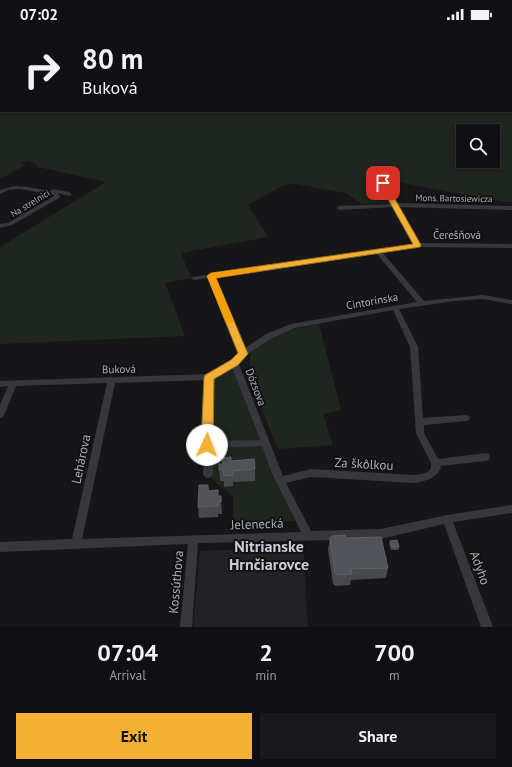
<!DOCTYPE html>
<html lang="en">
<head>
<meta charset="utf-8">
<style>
  body { margin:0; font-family:"PT Sans",sans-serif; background:#19191b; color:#f1f3f6; height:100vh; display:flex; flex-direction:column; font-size:15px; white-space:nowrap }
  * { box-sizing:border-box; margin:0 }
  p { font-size:13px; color:#9c9d9f }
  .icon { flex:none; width:22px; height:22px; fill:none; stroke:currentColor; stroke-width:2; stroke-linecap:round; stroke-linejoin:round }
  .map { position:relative; height:599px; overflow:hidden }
  .details { display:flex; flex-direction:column; background:#101012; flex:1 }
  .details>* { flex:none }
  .top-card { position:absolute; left:0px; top:0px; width:512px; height:84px; box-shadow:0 2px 6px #0003,0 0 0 1px #303032; background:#101012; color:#f1f3f6; overflow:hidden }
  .controls { position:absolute; left:456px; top:96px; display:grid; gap:8px }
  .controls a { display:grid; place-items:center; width:44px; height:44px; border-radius:0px; background:#101012; box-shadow:0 2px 6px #0003,0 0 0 1px #303032; font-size:20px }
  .pin { position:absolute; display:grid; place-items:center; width:34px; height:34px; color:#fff; margin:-17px; border-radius:8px; box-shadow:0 2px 6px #0006 }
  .me { position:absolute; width:44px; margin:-22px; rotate:2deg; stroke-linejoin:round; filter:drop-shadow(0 0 3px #0008) }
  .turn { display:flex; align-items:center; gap:14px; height:84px; padding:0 16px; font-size:18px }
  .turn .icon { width:52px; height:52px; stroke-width:2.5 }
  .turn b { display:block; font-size:28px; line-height:34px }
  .eta { display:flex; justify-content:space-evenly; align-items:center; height:68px; text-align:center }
  .eta b { font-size:24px; font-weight:800; line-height:28px }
  .button { display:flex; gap:8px; margin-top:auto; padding:8px 16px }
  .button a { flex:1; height:46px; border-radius:0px; background:#f2b134; color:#111; font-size:16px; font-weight:800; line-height:46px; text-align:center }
  .button a+a { background:#19191b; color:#f1f3f6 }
  .status { display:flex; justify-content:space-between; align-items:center; height:28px; padding:0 20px; background:#101012; direction:ltr }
  .status svg { height:11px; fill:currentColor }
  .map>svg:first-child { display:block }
  .built { fill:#222225 }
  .green { fill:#1e261f; fill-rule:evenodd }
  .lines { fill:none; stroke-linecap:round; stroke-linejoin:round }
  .minor { fill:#37383d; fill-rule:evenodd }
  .wall { fill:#47494d }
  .building { fill:#525359; stroke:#5f6168 }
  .route { fill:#f2b134; stroke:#9d7322 }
  .slow { fill:#f59e0b }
  .labels { text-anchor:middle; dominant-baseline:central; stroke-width:4; stroke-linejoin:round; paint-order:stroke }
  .far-street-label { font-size:9px; fill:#a8adb8; stroke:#111113 }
  .street-label { font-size:11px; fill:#a8adb8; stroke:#111113 }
  .near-street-label { font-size:13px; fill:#a8adb8; stroke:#111113 }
  .near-quarter-label { font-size:16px; font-weight:bold; fill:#c9ccd4; stroke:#111113 }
</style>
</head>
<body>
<div class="status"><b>07:02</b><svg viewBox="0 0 49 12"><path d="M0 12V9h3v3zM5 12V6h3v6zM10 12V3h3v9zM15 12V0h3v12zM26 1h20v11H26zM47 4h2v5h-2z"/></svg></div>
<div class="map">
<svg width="512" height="599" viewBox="0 0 512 599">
  <rect width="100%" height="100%" fill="#161618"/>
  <!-- built -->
  <path class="built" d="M303 519 308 599H193L200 523Z"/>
  <!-- green -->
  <path class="green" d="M0 0H512V175L379 151 390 175 362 176 346 165 295 156 284 157 248 177 268 209 181 225 191 250 165 255 185 308 0 316V219L106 154 38 139C33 133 29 131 21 135L26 137 0 151V78L1 83H511V1H1V72ZM463 103H493V133H463Z
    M319 296 341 382 323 386 333 417 278 421C271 403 239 335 254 319 265 306 302 299 319 296Z
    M233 339 255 401 295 493 233 494V467L218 457 208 446V353L228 340Z"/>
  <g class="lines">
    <!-- minor -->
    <path class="minor" d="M381 154H385L397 175 512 178V182L399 179 420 215 512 216V220L418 219 382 224 424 273 483 267 512 272V276L483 271 455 273 399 281 418 319 423 390 466 387 469 388 470 390 469 392 466 393 424 397V405L438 431 486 425 489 426 490 429 489 432 486 433 440 438 441 440C435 451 426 453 414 455L311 449 286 455 311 503 381 501 447 487 512 477V485L453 494 493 599H481L444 496 381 511 198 515 192 599H180L188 516 0 524V514L72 511 107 355 16 358 4 387 3 389 0 390V377L8 358 0 359V353L208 346 231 332 239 325 209 250 194 252 191 250 192 249 414 216 394 179 339 182 336 180 339 178 392 176 381 155ZM376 225 417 274 291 296 266 306 245 320 214 249ZM393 282 410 319 416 405 431 435V440C428 446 421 446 414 447L311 441 283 448 238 334 246 327 272 310 295 300ZM232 339 260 412 213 413V350ZM205 352 204 415 203 417 204 419 203 446 205 449 208 450 211 449 213 446V420L262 418 272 445 301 504 82 511 115 355Z
      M13 158 27 159 51 163 53 161 69 164 72 166 69 168 58 165 60 169 59 170 12 197 0 200V196L8 195 54 168V167L20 161 8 162 0 166V162Z"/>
  </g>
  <!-- wall -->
  <path class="wall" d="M231 433 255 441V453L233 454V458L224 459V453H220L219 436H223Z
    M208 457 209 463 218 462V468H221L222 486H218V489L199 490 198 479Z
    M330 510H346L388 540 386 550 351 552 350 557 336 558 333 556 328 521Z
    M390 513 399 519 398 522H391L389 516Z"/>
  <!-- building -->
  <path class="building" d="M231 429V433L254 431 255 441 233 443V447L224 448 223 441 219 442V436H223L222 430Z
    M199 457H208V463L218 462V468H221V474H218V478L198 479Z
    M345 507 346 510 381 509 388 540 351 541 352 546 337 547 335 545 330 510 332 508Z
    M397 512 399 519H392L390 513Z"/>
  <!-- route -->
  <path class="route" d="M380 153 386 155 421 217 420 219 216 250 248 326 238 337 214 351 213 417 211 421 207 422 203 421 201 417 204 350 205 347 231 332 238 325 207 248 211 245 413 216 379 155Z"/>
  <!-- slow -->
  <path class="slow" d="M256 239 259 240V243L216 250 234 293 233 295H226L207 248 211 245Z"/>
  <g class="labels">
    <!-- far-street labels -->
    <g class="far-street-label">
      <text transform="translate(454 170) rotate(1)">Mons. Bartosiewicza</text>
      <text transform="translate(30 175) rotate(-31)">Na strelnici</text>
    </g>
    <!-- street labels -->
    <g class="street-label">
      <text x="457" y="207">Čerešňová</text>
      <text transform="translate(372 273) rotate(-10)">Cintorínska</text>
      <text transform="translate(119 341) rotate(-1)">Buková</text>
      <text transform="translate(256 359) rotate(69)">Dózsova</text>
    </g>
    <!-- near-street labels -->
    <g class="near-street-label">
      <text transform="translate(81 431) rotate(-78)">Lehárova</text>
      <text transform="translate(364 436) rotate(3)">Za škôlkou</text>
      <text transform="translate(257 496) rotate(-2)">Jelenecká</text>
      <text transform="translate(480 540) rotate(70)">Adyho</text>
      <text transform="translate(176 554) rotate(-85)">Kossúthova</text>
    </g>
    <!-- near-quarter labels -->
    <g class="near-quarter-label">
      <text x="269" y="518">Nitrianske<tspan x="269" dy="18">Hrnčiarovce</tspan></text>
    </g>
  </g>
</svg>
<div class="controls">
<a><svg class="icon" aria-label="search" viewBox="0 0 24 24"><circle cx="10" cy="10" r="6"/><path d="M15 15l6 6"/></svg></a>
</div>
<div class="pin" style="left:383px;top:155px;background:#d93025"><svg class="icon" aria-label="arrive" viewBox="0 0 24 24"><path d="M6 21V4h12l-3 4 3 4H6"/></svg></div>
<svg class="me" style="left:207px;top:417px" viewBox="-20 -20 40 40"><circle r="19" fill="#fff"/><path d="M0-13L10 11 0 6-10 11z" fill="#f2b134"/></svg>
<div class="top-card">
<div class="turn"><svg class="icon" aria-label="right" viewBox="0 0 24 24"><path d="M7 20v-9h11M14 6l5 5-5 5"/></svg><div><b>80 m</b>Buková</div></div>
</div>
</div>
<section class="details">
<div class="eta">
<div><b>07:04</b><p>Arrival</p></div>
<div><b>2</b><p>min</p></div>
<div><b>700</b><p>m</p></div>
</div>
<div class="button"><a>Exit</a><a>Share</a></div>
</section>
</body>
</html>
